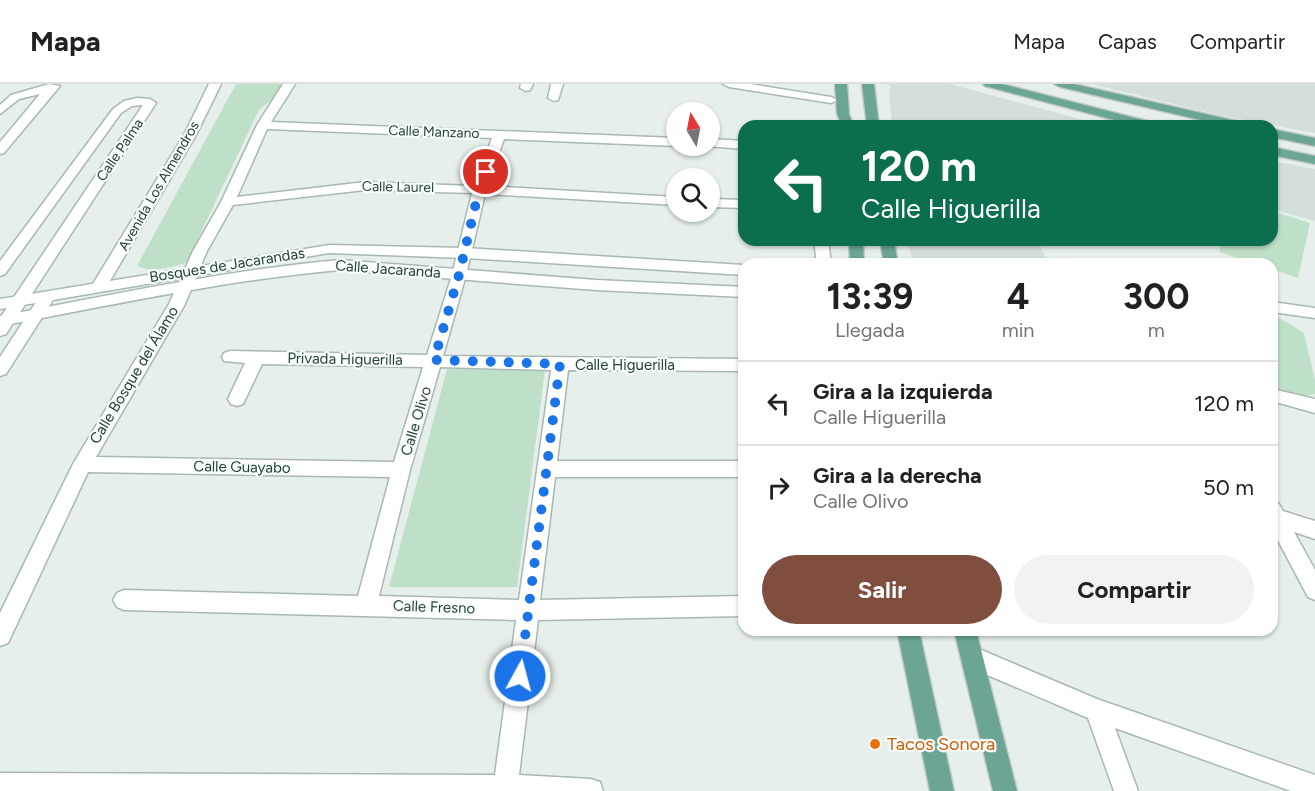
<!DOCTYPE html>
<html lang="es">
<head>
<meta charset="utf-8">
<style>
  body { margin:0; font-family:Figtree,sans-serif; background:#f2f2f2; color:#202124; height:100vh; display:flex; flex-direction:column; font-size:22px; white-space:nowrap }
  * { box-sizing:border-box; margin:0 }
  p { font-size:20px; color:#757577 }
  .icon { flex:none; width:33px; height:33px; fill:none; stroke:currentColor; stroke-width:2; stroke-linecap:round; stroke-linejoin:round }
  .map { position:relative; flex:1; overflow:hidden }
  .side { position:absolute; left:738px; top:174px; width:540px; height:378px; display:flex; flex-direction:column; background:#fff; border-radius:18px; box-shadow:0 2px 4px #0004 }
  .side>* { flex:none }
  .hud { position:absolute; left:738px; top:36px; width:540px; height:126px; border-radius:18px; box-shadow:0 2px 4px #0004; background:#0b6e4f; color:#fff; overflow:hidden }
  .needle { width:39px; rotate:350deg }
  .fabs { position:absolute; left:666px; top:18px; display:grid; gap:12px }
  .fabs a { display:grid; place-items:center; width:54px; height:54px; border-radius:50%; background:#fff; box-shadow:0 2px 4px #0004; font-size:30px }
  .pin { position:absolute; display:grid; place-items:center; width:51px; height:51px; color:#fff; margin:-26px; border:3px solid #fff; border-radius:50%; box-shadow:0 2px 6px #0007 }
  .me { position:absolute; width:66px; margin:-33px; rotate:7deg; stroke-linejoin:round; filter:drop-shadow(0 0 4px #0008) }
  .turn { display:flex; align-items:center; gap:21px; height:126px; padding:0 24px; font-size:27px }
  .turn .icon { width:78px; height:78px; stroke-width:2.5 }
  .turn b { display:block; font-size:42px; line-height:51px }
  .eta { display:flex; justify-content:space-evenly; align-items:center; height:102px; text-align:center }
  .eta b { font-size:36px; font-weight:700; line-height:42px }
  .primary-button { display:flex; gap:12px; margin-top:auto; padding:12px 24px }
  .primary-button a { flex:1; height:69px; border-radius:36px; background:#7f4e3f; color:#fff; font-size:24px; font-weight:700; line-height:69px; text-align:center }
  .primary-button a+a { background:#f2f2f2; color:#202124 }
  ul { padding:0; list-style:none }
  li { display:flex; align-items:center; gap:18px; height:84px; padding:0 24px; border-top:2px solid #e0e0e0 }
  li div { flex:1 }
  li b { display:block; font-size:22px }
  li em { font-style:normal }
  header { display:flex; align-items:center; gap:36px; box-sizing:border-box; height:84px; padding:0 30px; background:#fff; border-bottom:2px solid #e0e0e0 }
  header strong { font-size:28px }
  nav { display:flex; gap:33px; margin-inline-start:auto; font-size:21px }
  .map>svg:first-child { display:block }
  .built { fill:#d4dfda }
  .green { fill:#bfe0c8 }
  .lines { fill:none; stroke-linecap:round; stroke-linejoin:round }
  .minor-casing { stroke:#a8b8b2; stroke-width:3 }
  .tertiary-casing { stroke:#a8b8b2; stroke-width:3 }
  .primary-casing { stroke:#c2cac8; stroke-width:3 }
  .minor { fill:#fff; fill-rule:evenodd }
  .tertiary { fill:#fff; fill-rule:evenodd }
  .primary { fill:#6aa596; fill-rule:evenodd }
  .route { stroke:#1a73e8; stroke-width:10; stroke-dasharray:0 18 }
  .food-dot { fill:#e8710a; stroke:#f7fbf9; stroke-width:2 }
  .labels { text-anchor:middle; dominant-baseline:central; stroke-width:4.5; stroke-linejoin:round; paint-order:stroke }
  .far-street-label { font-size:14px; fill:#24423a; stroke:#f7fbf9 }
  .street-label { font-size:15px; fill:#24423a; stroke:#f7fbf9 }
  .near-food-label { font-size:18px; fill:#c56008; stroke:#f7fbf9; text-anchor:start }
</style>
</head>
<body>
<header>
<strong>Mapa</strong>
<nav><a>Mapa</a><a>Capas</a><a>Compartir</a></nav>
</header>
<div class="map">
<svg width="1315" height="707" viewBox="0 0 1315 707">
  <rect width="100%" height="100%" fill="#e6efeb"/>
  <!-- built -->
  <path class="built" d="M886 0H950L1106 42H892L889 8 891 2Z
    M1091 0H1315V49L1228 33Z
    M1272 77 1315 85V137L1272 125Z
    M907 156H1038L1048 180H913Z"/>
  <!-- green -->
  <path class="green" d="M236 0H283L279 10 259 26 187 178C173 184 151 189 137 182Z
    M1272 127 1310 139 1298 194 1272 185V180H1256L1219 168 1223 156H1272Z
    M1272 231 1276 232 1304 249 1315 297V310L1299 313 1272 305Z
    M447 285 545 286 517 503H389Z"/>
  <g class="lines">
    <defs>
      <path id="minor" d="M49 0 60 2 4 69 0 70V58L40 10 19 15 0 30V21L11 11Z
        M209 0H221L196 51 104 207H94L91 203 184 51Z
        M283 0H295L271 38 676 54V62L504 55 487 102 676 113V121L485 110 466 191 443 272 744 275V287L568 286 557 377H744V393H555L540 516 744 512V532L538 536 519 691 591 695 600 698 603 707H0V689L495 691 516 536 124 526 117 523 113 516 117 509 124 506 358 512 390 393 88 388 8 559 0 562V529L73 380 169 220 193 167 221 118 257 41ZM267 45 492 54 474 102 365 98 237 113ZM365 106 472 109 452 191 427 271 230 267 224 269 222 273 224 277 245 279 228 315 231 320 237 322 243 320 262 280 423 283 394 378 96 373 185 220 207 167 233 121ZM440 283 551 286 519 516 379 512 410 386Z
        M521 0H533L530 6 526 7 520 4Z
        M551 0H563L558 16 554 17 548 14Z
        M723 0H750L831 13 837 16 831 19 729 3Z
        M137 14 150 15 156 19 6 250 0 252V234L143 21 132 22 121 29 5 190 0 192V177L113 25 124 17Z
        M710 55 744 57V65L706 62H710Z
        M710 115 744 116V124L710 123Z
        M814 156H828L831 180H817Z
        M47 208 55 213 6 290 0 292V273L42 209Z
        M1272 218 1315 224V234L1272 228Z
        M1272 305 1315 315V329L1272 317Z
        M1272 418 1279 420 1283 427 1315 437V455L1294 448 1315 486V516L1308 513 1272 445Z
        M972 562 1097 615 1315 691V707H1291L1115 644 1138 707H1114L1088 634 964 581 961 573 964 565Z"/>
      <path id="tertiary" d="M329 161 465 164 744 181V191L465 174 329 169 0 225V215Z
        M340 176 596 196 744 203V213L596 206 340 186C226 196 113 221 0 242V232C113 211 226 186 340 176Z"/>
      <path id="primary" d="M835 0H847L849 30 854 42H842L837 30Z
        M862 0H874L879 42H867Z
        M983 0H1002L1155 39 1157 42H1137L985 2Z
        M1054 0H1074L1241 38 1247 42H1226L1060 3Z
        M1272 45 1315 54V62L1272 53Z
        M1272 63 1315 72V80L1272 71Z
        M849 156H863L864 180H850Z
        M880 156H894L898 180H884Z
        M897 546H919L954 707H930Z
        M954 546H976L1017 707H993Z"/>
    </defs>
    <!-- minor casing -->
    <use href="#minor" class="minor-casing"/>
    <!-- tertiary casing -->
    <use href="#tertiary" class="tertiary-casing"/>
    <!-- primary casing -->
    <use href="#primary" class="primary-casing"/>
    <!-- minor -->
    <use href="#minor" class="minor"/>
    <!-- tertiary -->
    <use href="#tertiary" class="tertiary"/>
    <!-- primary -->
    <use href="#primary" class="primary"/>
  </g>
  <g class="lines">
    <!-- route -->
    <path class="route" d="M486 88 479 106 459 191 434 276 560 280 520 592"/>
  </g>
  <!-- markers -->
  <circle class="food-dot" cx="875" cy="660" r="6"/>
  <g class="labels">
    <!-- far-street labels -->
    <g class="far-street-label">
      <text transform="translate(434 48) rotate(2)">Calle Manzano</text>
      <text transform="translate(120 66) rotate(-56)">Calle Palma</text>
      <text transform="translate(159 102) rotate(-60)">Avenida Los Almendros</text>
      <text transform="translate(398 103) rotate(1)">Calle Laurel</text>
    </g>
    <!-- street labels -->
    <g class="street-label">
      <text transform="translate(227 181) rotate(-9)">Bosques de Jacarandas</text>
      <text transform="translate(388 185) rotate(4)">Calle Jacaranda</text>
      <text transform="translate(345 275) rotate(1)">Privada Higuerilla</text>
      <text x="625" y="281">Calle Higuerilla</text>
      <text transform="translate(134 291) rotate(-59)">Calle Bosque del Álamo</text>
      <text transform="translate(416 337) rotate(-73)">Calle Olivo</text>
      <text transform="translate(242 383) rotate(1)">Calle Guayabo</text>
      <text transform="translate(434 523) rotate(2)">Calle Fresno</text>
    </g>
    <!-- near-food labels -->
    <g class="near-food-label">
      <text x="887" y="660">Tacos Sonora</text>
    </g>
  </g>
</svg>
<div class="fabs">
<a><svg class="needle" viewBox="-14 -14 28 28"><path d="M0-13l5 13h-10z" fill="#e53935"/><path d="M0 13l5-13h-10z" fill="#757577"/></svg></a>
<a><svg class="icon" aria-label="search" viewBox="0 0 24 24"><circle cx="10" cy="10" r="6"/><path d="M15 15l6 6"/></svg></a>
</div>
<div class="pin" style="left:486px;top:88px;background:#d93025"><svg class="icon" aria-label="arrive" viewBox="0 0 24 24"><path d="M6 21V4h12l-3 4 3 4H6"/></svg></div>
<svg class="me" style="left:520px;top:592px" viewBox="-20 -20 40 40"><circle r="17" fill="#1a73e8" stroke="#fff" stroke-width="3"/><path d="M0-11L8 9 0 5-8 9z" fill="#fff"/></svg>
<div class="hud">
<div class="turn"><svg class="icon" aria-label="left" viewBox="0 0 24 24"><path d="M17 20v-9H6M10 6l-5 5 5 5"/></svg><div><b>120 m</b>Calle Higuerilla</div></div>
</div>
<section class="side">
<div class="eta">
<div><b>13:39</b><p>Llegada</p></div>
<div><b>4</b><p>min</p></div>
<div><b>300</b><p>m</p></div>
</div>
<ul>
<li><svg class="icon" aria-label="left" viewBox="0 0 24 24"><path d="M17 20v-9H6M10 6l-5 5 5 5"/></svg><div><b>Gira a la izquierda</b><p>Calle Higuerilla</p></div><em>120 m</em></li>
<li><svg class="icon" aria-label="right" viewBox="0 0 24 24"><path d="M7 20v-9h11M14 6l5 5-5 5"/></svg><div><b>Gira a la derecha</b><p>Calle Olivo</p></div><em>50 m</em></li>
</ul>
<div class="primary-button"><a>Salir</a><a>Compartir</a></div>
</section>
</div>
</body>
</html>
